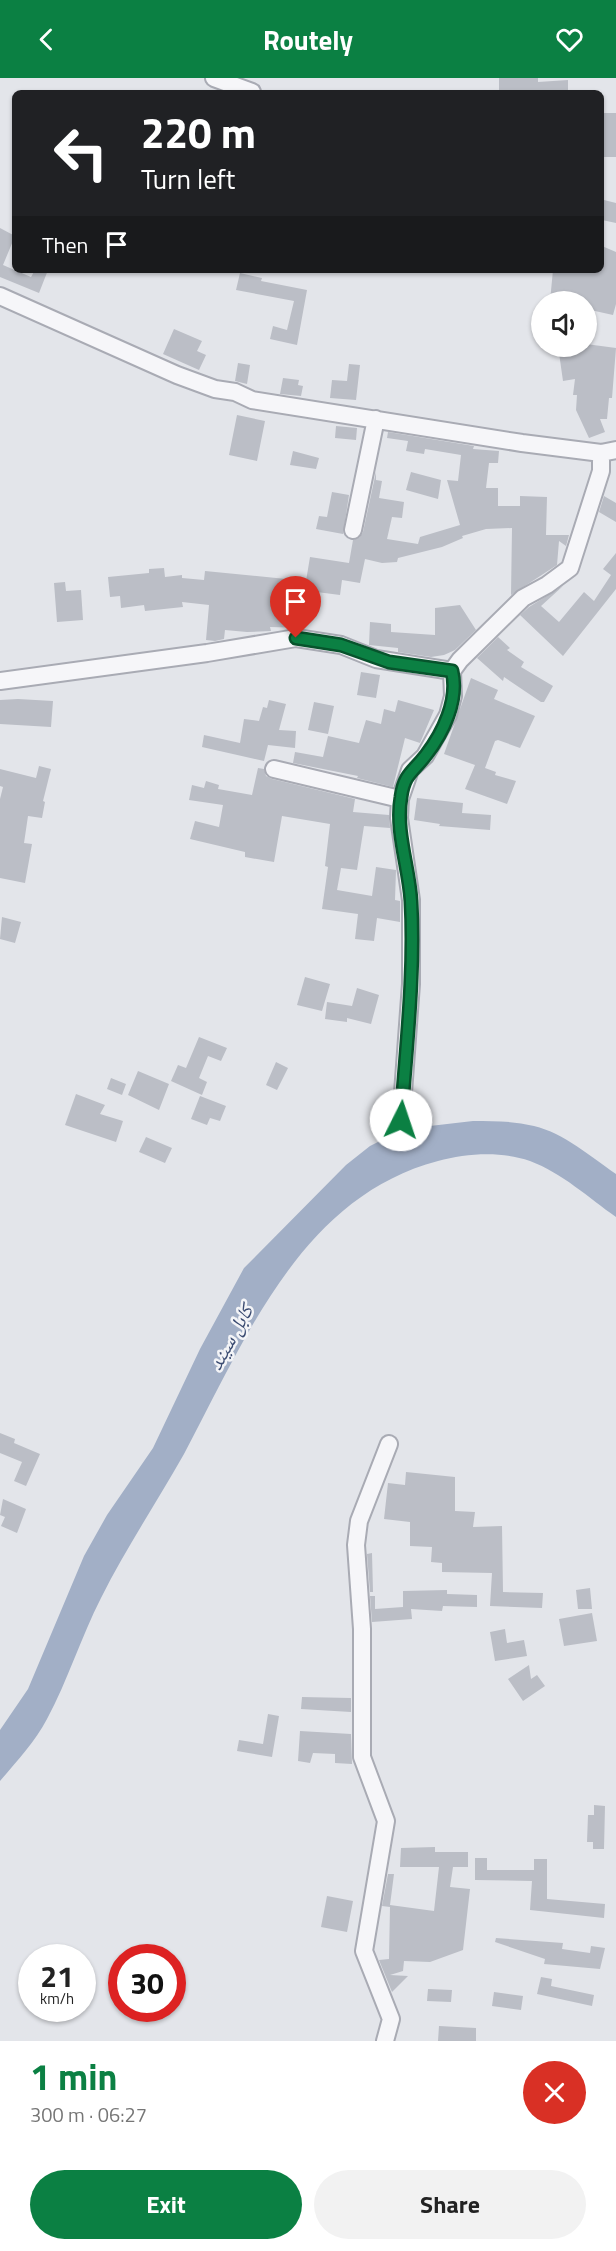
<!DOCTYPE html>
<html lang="en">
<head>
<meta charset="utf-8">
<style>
  body { margin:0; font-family:"Titillium Web","Noto Naskh Arabic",sans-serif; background:#f2f2f2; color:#222; height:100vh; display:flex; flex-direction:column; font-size:22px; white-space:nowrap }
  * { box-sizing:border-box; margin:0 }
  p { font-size:20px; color:#767676 }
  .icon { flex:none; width:33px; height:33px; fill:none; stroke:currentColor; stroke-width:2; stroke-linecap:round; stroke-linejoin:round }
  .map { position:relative; height:1963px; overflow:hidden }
  .side { display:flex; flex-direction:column; background:#fff; flex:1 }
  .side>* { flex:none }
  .top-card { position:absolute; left:12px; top:12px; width:592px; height:183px; border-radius:9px; box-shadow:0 2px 4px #0004; background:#202124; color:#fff; overflow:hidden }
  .controls { position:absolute; left:531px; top:213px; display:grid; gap:12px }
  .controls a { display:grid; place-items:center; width:66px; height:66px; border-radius:50%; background:#fff; box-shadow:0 2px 4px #0004; font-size:30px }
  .speed { position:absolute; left:18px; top:1866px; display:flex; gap:12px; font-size:30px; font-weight:700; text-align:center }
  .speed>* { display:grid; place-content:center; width:78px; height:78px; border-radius:50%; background:#fff; box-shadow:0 2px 4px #0004; line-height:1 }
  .speed small { font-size:15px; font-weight:400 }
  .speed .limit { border:9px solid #d22; background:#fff; color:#111 }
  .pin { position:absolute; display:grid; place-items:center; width:51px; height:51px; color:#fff; margin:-62px -26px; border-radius:50% 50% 50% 0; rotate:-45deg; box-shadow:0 0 6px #0007 }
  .pin .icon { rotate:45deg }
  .me { position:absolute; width:66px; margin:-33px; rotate:4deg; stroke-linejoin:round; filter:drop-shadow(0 0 4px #0008) }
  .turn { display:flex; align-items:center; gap:21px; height:126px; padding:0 30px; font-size:27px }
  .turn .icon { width:78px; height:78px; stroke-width:2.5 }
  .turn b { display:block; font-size:42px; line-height:51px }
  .then { display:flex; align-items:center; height:57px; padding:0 30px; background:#0003; gap:12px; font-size:22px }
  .round { display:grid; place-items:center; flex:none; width:63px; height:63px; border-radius:32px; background:#f2f2f2 }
  .headline { display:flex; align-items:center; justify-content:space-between; height:102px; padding:0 30px }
  h1 { font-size:36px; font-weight:700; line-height:45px; color:#0b8043 }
  .button { display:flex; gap:12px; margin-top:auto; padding:12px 30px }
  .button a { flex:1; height:69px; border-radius:36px; background:#0b8043; color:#fff; font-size:24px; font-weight:700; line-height:69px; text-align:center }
  .button a+a { background:#f2f2f2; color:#222 }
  header { display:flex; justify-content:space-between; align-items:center; height:78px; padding:0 30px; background:#0b8043; color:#fff; font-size:27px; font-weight:700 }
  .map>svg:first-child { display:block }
  .water { fill:#a2afc6 }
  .building { fill:#bbbec6 }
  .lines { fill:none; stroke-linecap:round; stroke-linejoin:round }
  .street-casing { stroke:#a9abb4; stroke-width:20 }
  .street { stroke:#f6f6f9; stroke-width:16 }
  .route-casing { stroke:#07532c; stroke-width:15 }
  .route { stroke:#0b8043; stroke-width:10 }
  .labels { text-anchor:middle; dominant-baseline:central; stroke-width:5; stroke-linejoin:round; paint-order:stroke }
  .water-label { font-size:20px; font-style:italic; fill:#3a4b71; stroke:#f3f4f7 }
</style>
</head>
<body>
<header><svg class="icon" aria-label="back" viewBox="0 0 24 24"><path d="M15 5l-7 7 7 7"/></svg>Routely<svg class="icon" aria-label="heart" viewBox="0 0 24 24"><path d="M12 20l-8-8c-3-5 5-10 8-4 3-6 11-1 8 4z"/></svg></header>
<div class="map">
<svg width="616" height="1963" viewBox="0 0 616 1963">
  <rect width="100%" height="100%" fill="#e3e5ea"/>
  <!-- water -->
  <path class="water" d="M473 1043C494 1043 514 1043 534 1048 564 1055 591 1079 616 1096V1139C589 1120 562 1095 530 1083 502 1073 467 1075 438 1083 301 1119 245 1262 184 1376 157 1424 126 1470 101 1520 81 1559 68 1602 47 1641 35 1664 17 1683 0 1703V1652L28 1611 84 1478 107 1437 153 1370 200 1271 244 1190 346 1087 370 1068 404 1051Z"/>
  <!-- building -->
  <path class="building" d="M499 0H538V4L568 2V15H499Z
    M602 35H616V79H602Z
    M604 122 616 125V145L602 142Z
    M0 150 15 158 3 187 31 199 35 192H48L39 215 0 199Z
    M602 168 616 174V226L613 237 586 231V224L550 223 553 192H602Z
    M240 195 262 200 261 203 307 212 297 267 270 261 273 248 287 252 294 223 236 212Z
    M174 251 202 263 197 273 206 277 199 292 163 276Z
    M586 266 616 270 612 320H609L607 341H600L605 354 589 360 576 332 577 317H573L575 301 563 303 558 268H586Z
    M238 285 250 287 247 306 235 303Z
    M349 286 360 287 356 322 330 320 332 302 347 303Z
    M283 300 299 302 298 307 303 308 301 318 280 316Z
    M237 337 265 343 257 383 229 377Z
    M336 348 357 350 356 362 335 360Z
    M388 354 474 368 473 371 499 373 498 385H489L486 410H498V428H520V418L547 419 546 457H569L566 468 559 463 557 487 511 517 512 450 486 451 462 458 463 460 442 469 398 480 397 484 382 485 365 481 360 505 342 502 340 517 309 513 304 550 270 549 271 553 247 554 225 552 224 561 215 563 206 562 209 527 182 524 183 529 145 533 144 527 121 530 120 518 110 519 108 499 149 495V491L164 490 165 499 182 497V500L204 502 205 493 306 503 310 479 349 485 353 462 360 459 363 454 376 394V402L382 403 379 420 404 424 402 440 392 439 387 461 418 466 420 459 460 447 447 402 458 403 461 377 425 371 424 376 406 373 408 363 387 360Z
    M293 373 319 380 316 391 290 387Z
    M411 394 441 402 438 421 406 412Z
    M332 414 349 417 343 456 316 451 319 438 327 439Z
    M604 418 616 425V444L599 434Z
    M616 475V511L563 578 520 537 529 529 563 508 541 528 559 544 584 514 594 523 611 497 603 491Z
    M65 504 66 513 81 512 83 542 57 544 54 505Z
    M460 527 476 552 455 572 444 577 431 579 398 574V570L369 567 370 544 391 546V554L435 557V530Z
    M498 559 510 570 507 572 524 584 521 589 553 608 544 624H541L504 599 503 603 477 580Z
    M361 594 380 597 376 620 357 617Z
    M471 600 498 612 494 621 535 638 520 670 498 662 495 663 485 690 496 694 495 697 516 703 507 726 465 711 475 687 444 676Z
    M18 621 53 623 51 649 0 646V622Z
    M269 622 286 626 279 652 296 653 295 670 268 667 264 683 202 669 204 657 240 665 244 641 259 643 263 629 267 630Z
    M398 622 434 632 420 665 405 660 393 709 357 700 358 698 293 685 295 674 323 679 328 658 359 665 366 642 381 646 384 631 395 634Z
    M314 624 334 628 328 656 308 652Z
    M39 688 51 691 43 723 45 724 42 740 28 738 24 765 32 766 25 805 0 800V721L3 709 0 708V691L36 700Z
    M258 690 264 691 266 698 272 701 355 721 353 734 389 737 390 750 364 748 357 792 341 790 337 812 372 818 376 789 396 792 395 822 400 823V844L377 840 374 863 355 861 358 836 322 831 328 789 325 788 330 746 282 738 274 784 245 779V774L190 761 195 743 219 749 223 727 189 722 192 707 204 710 206 703 219 707 218 711 252 717Z
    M417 720 463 725 462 735 491 737 490 752 439 748 440 746 414 742Z
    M2 839 21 844 15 865 0 861Z
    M305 899 330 906 322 933 297 927Z
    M357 910 379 917 371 946 347 940V944L325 941 327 924 352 928Z
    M199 959 227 970 221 983 208 978 199 1000 207 1004 202 1017 171 1003 178 987 186 990Z
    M276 984 288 990 277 1012 266 1007Z
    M138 993 169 1006 159 1032 128 1017Z
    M111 1000 126 1006 122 1017 107 1011Z
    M76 1016 105 1027 100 1036 123 1043 116 1064 65 1047Z
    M200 1018 226 1028 220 1043 210 1040 207 1047 191 1041Z
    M146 1059 172 1070 165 1085 139 1074Z
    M0 1355 15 1361 14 1365 40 1376 26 1408 14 1403 22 1384 0 1375Z
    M406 1394 455 1399V1433L475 1434 473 1449 502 1448 503 1514 543 1515 542 1530 490 1528 492 1495 442 1494V1485L431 1484 432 1469 410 1468V1444L384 1441 388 1405 405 1407Z
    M3 1421 26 1431 17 1455 1 1448 5 1439 0 1437Z
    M372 1475 373 1514H370L367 1476Z
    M590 1510 592 1531H578L576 1512Z
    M447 1512V1516L477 1517V1529L443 1528 442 1533 411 1531 412 1541 372 1544 370 1518H375V1531L403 1529V1513Z
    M592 1535 597 1563 564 1568 559 1541Z
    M505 1551 507 1565 524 1562 527 1578 495 1583 490 1554Z
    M529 1587 531 1601 537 1597 545 1608 523 1623 508 1601Z
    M302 1619 351 1620V1634L301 1631Z
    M268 1636 279 1638 272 1679 237 1673 239 1662 263 1666Z
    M300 1653 351 1656 352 1686 335 1685V1676L313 1675 310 1685 298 1683Z
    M594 1727 605 1728 604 1771H593V1764H587L588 1737H594Z
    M435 1769V1774H468V1789H453L450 1809 470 1811 463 1872 430 1884 404 1883 403 1893 390 1897 408 1898 392 1914 379 1882 389 1881 390 1829 382 1828 388 1796H394L390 1827 434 1833 439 1789H400L401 1770Z
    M475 1780H487V1792H534V1781H547V1821L605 1826 604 1840 530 1832 532 1803 475 1802Z
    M327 1818 353 1823 347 1854 321 1849Z
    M496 1860 563 1865 562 1871 590 1875 591 1868 605 1870 600 1891 544 1886 545 1881 495 1864Z
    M541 1899 552 1901 551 1908 594 1917 592 1928 537 1916Z
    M428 1911 452 1912 451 1924 427 1923Z
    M494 1914 523 1918 521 1932 492 1928Z
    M439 1948 476 1950V1963H438Z"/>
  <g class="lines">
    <defs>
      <path id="street" d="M214 0 252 14
        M0 218 177 297 215 311 235 314 252 322 522 365 601 375 616 372
        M353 452 376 341
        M0 603 207 575 296 560 341 567 376 581 452 593
        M274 691 400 721
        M401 1042 411 906V822L399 740 400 721 410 692 425 678 448 637 453 618 452 593 460 582 523 520 547 507 570 490 601 393V375
        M385 1963 391 1941 364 1873 386 1743 362 1679V1551L356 1467 359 1443 389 1366"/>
    </defs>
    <!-- street casing -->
    <use href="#street" class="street-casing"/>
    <!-- street -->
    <use href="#street" class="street"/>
  </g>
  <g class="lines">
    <defs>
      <path id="route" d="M296 560 341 567 389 584 452 593C459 622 443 655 426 677 413 694 404 696 401 719 395 753 409 789 411 823 415 896 406 969 401 1042"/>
    </defs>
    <!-- route casing -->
    <use href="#route" class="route-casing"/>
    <!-- route -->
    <use href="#route" class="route"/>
  </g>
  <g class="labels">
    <!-- water labels -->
    <g class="water-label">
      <text transform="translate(230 1259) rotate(-61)">کابل سيند</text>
    </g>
  </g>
</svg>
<div class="controls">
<a><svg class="icon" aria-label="sound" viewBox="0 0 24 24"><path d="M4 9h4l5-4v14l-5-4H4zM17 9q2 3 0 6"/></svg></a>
</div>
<div class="speed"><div>21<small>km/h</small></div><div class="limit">30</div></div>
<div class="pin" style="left:296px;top:560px;background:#d93025"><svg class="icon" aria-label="arrive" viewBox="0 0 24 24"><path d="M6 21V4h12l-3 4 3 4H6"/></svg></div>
<svg class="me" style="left:401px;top:1042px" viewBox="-20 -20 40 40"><circle r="19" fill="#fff"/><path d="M0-13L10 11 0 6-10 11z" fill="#0b8043"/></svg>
<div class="top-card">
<div class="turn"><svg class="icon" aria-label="left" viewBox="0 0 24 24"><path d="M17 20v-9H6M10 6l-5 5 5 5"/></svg><div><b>220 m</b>Turn left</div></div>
<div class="then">Then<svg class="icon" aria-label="arrive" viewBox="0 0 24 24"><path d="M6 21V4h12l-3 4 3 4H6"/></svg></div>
</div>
</div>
<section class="side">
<div class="headline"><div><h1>1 min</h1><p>300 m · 06:27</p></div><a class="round" style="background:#d93025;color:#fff"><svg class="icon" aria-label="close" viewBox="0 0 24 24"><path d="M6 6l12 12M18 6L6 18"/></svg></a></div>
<div class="button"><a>Exit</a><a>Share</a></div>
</section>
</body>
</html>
